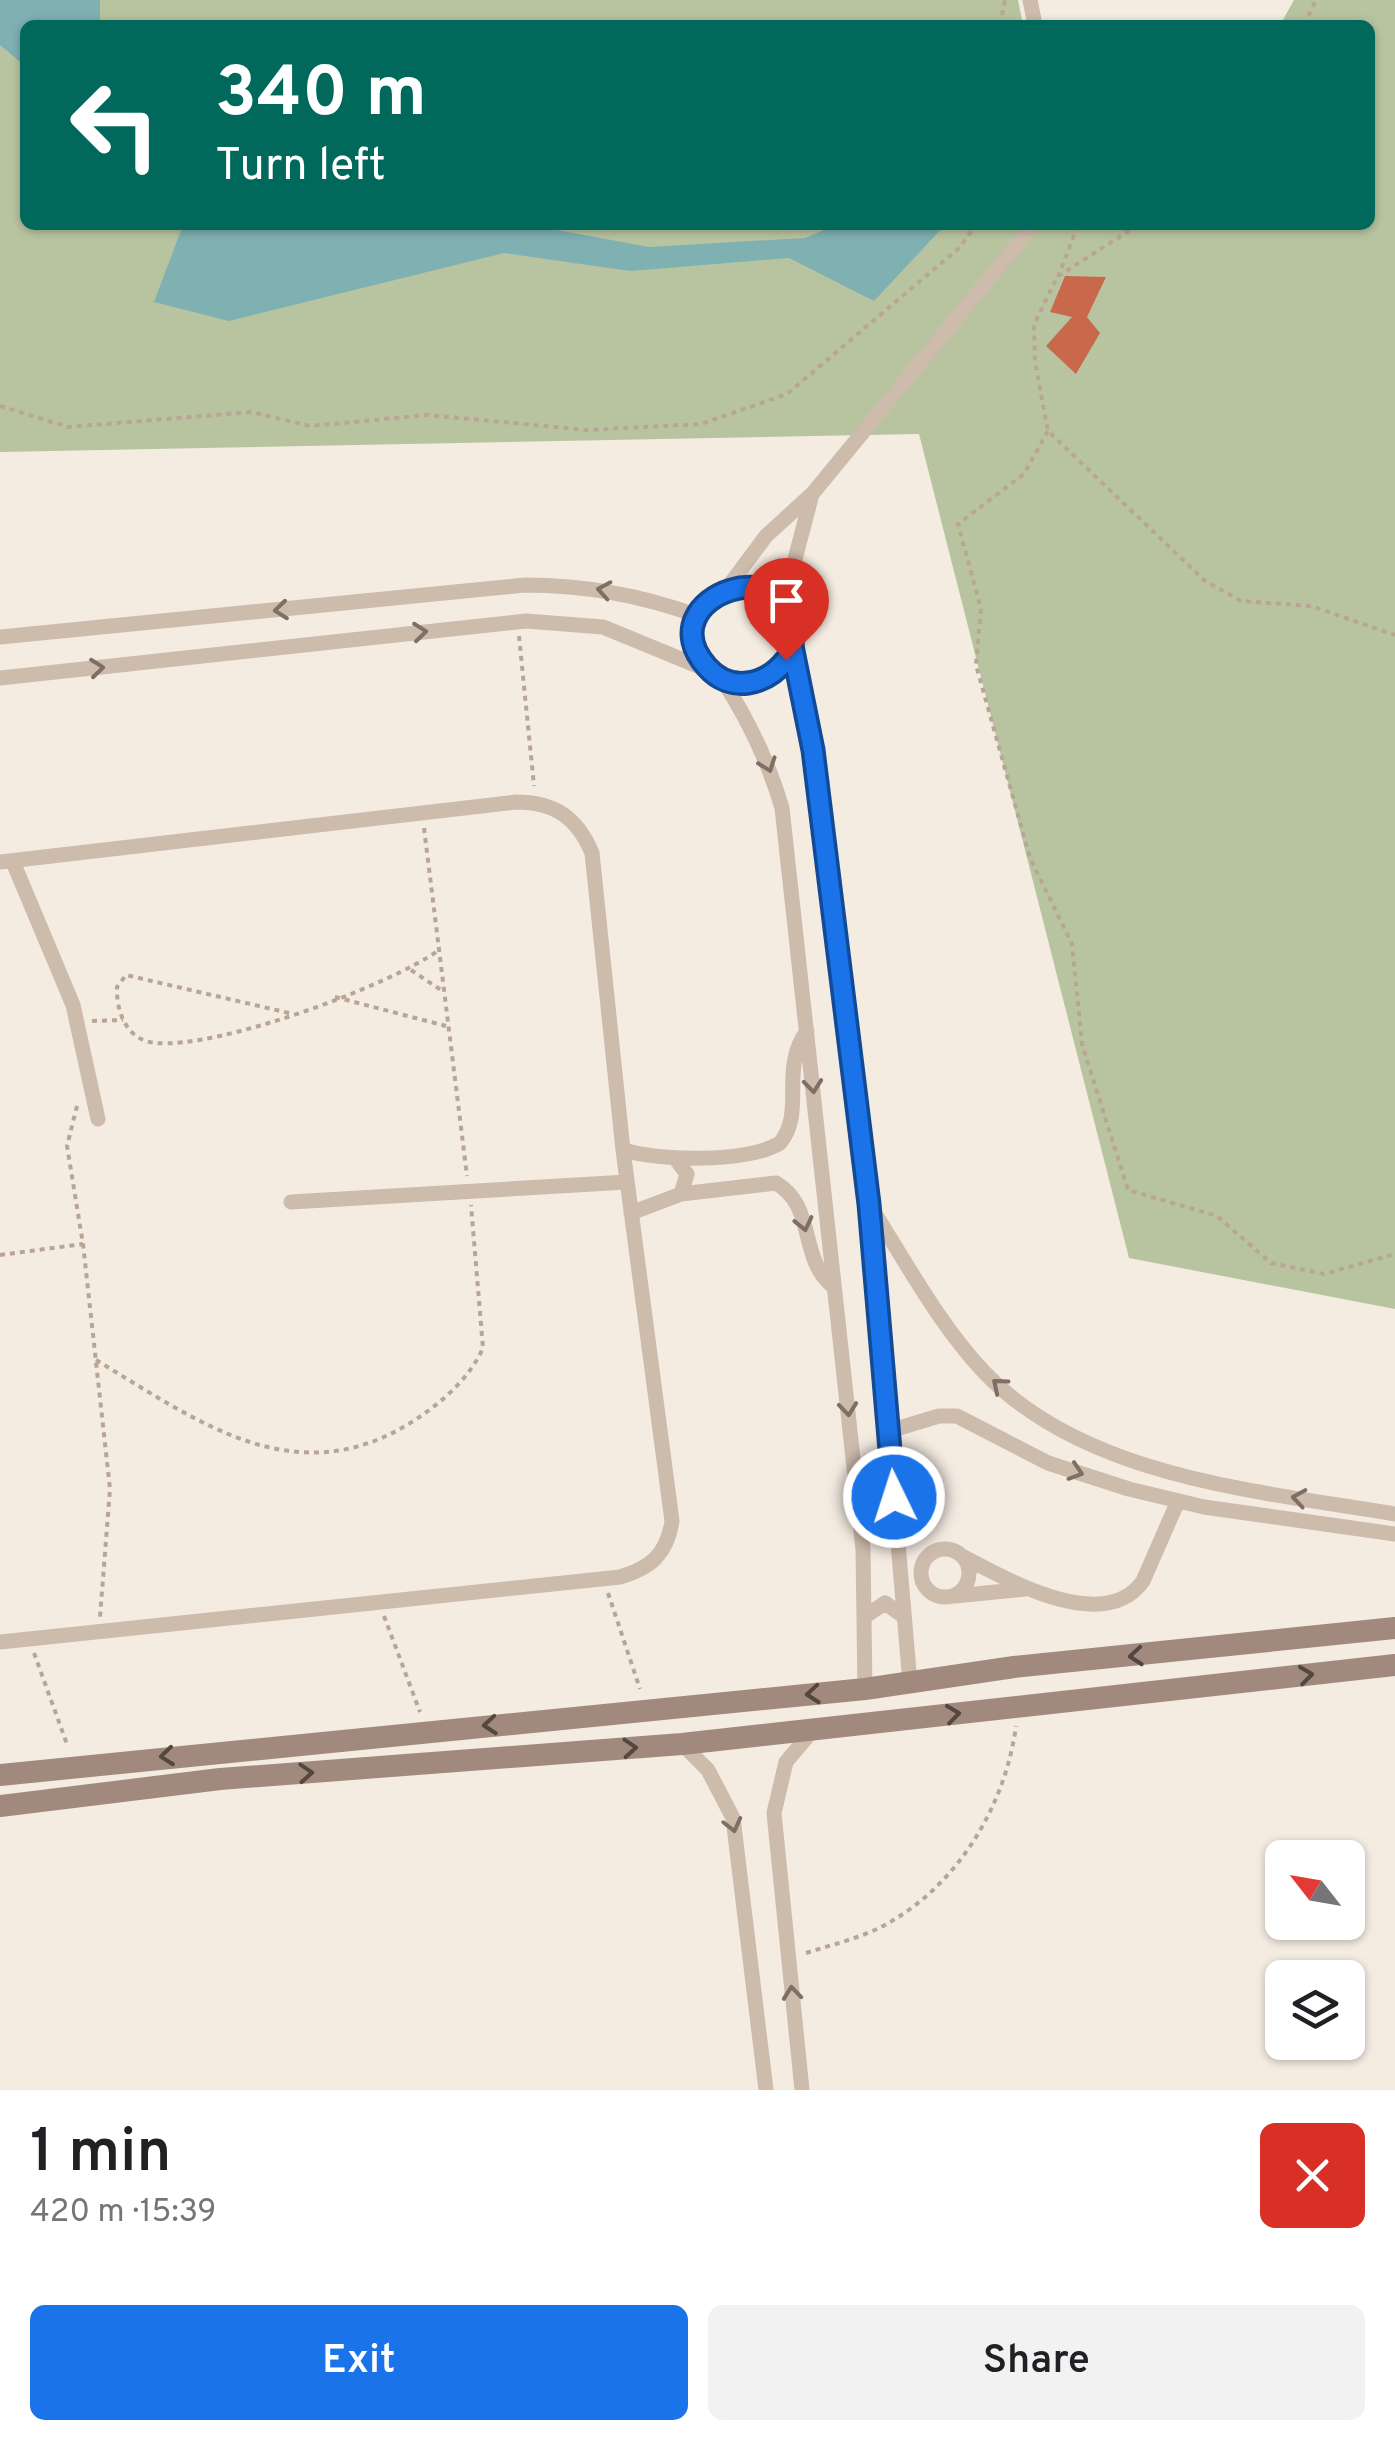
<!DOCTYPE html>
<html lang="en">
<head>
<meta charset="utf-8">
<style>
  body { margin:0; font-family:Overpass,sans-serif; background:#f2f2f2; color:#202124; height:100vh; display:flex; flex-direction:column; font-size:38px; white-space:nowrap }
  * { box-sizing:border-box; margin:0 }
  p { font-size:32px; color:#757577 }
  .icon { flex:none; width:55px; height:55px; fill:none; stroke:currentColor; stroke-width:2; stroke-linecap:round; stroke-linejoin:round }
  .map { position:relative; height:2090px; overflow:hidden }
  .drawer { display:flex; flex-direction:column; background:#fff; flex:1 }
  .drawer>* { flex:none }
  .top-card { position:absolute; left:20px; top:20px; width:1355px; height:210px; border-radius:15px; box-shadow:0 2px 8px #0004; background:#00695c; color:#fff; overflow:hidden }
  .needle { width:65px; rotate:301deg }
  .buttons { position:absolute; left:1265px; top:1840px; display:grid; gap:20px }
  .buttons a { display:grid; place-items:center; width:100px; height:100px; border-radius:15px; background:#fff; box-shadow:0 2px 8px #0004; font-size:50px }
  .pin { position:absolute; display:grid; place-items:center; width:85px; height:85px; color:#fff; margin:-102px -42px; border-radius:50% 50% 50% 0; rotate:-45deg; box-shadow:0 0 10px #0007 }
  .pin .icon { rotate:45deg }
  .me { position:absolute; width:110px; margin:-55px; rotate:356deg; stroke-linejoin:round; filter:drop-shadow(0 0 8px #0008) }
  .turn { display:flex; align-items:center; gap:35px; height:210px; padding:0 30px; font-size:45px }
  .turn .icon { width:130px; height:130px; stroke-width:2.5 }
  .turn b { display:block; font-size:70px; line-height:85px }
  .round { display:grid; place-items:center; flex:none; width:105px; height:105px; border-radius:15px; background:#f2f2f2 }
  .overview { display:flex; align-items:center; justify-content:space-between; height:170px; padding:0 30px }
  h1 { font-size:60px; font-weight:600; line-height:75px }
  .action { display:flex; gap:20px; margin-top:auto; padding:20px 30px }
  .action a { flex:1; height:115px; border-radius:15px; background:#1a73e8; color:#fff; font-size:40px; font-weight:600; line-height:115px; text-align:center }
  .action a+a { background:#f2f2f2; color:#202124 }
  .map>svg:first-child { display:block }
  .green { fill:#b8c4a0 }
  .water { fill:#7fb0b2 }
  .building { fill:#c8694b }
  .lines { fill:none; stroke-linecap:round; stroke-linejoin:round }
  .path { stroke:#b9a596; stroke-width:4; stroke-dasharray:5 5; stroke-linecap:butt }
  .street { stroke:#cdbbac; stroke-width:15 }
  .secondary { stroke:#a18a7d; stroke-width:22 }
  .oneway { stroke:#7d6f65 }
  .oneway2 { stroke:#544640 }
  .route-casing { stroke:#114b97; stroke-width:25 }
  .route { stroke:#1a73e8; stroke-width:18 }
</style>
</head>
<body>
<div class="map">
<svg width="1395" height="2090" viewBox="0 0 1395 2090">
  <rect width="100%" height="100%" fill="#f4ebe1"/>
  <!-- green -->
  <path class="green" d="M0 0H1018L1023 25H25V225H1370V25H1280L1294 0H1395V1309L1129 1258 919 434 0 452Z"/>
  <!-- water -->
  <path class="water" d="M0 0H100V25H25V66L0 45Z
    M183 225H530L649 247 805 238 836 225H945L874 301 789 258 630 271 504 253 229 321 154 302Z"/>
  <!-- building -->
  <path class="building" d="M1065 276 1106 277 1087 317 1100 333 1076 374 1046 346 1072 317 1050 312Z"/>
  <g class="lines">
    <!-- path -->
    <path class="path" d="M1000 25 1005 0
      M1304 25 1316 0
      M1083 225 1132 229
      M1138 225 1057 277 1034 325 1035 362 1048 431 1204 580 1241 601 1311 606 1395 635
      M1058 277 1078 225
      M0 406 68 427 251 412 310 426 428 415 587 430 701 424 787 394 959 248 976 225
      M1048 431 1024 474 958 524 981 609 976 665 1030 858 1072 944 1082 1044 1128 1190 1217 1216 1271 1263 1324 1274 1395 1254
      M519 636 534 786
      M424 828 467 1176
      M411 970 444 992
      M335 997 446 1026
      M289 1013 126 975 117 987C116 1012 127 1041 156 1043 218 1049 389 986 439 950
      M92 1021 123 1020
      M77 1106 67 1146 83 1244 110 1489 100 1617
      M0 1255 83 1244
      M96 1360C198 1421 296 1497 415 1420 442 1402 469 1379 483 1348L471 1205
      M608 1593 640 1689
      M384 1616 420 1712
      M34 1653 68 1747
      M806 1953C831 1945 856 1939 879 1928 955 1890 1005 1808 1016 1726"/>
    <!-- street -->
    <path class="street" d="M1030 0 1035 25
      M695 635a49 49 0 1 1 98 0a49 49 0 1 1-98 0Z
      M728 587 766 536 813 493 1033 225
      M783 605 811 498
      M0 637 525 585C586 585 641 595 698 616
      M792 646 813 750 869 1204 910 1683
      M0 678 526 621 603 627 710 671
      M722 679C749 721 768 760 782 808L863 1550 865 1689
      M0 862 516 802C554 802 577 817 592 853L623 1150 672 1521C667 1554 651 1568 620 1577L0 1642
      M13 862 73 1005 98 1119
      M623 1150C659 1161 747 1163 780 1143 806 1111 779 1069 807 1031
      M675 1158 687 1174 681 1194
      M291 1202 627 1182
      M872 1209C907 1264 939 1324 984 1372 1085 1478 1259 1491 1395 1514
      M631 1213 681 1194 776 1183C817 1207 798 1260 834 1287
      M889 1431 939 1416H957L1048 1463 1129 1489 1204 1507 1395 1534
      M921 1573a24 24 0 1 1 48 0a24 24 0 1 1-48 0Z
      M962 1556C1006 1579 1104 1636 1143 1581L1178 1501
      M955 1596 1025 1589
      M867 1615 885 1603 902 1615
      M682 1744 708 1770 733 1818 766 2090
      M802 2090 774 1813 786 1762 813 1730"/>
    <!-- secondary -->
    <path class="secondary" d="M0 1775 865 1689 1014 1667 1395 1628
      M0 1806 220 1779 682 1744 1395 1665"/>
  </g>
  <!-- one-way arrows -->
  <defs><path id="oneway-chevron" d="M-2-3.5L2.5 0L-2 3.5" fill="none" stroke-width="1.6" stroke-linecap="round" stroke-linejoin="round" transform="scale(2.5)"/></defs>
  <g class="oneway">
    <use href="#oneway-chevron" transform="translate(604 590) rotate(-170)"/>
    <use href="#oneway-chevron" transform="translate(281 610) rotate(174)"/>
    <use href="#oneway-chevron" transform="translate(420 632) rotate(-6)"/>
    <use href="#oneway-chevron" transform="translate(97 668) rotate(-6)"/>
    <use href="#oneway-chevron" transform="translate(768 765) rotate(70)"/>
    <use href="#oneway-chevron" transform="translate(813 1086) rotate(84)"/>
    <use href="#oneway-chevron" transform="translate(804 1224) rotate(77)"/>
    <use href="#oneway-chevron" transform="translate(999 1385) rotate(-140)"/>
    <use href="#oneway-chevron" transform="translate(848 1409) rotate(84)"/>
    <use href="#oneway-chevron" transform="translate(1076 1472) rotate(18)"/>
    <use href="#oneway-chevron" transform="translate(1299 1498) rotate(-171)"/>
    <use href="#oneway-chevron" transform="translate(733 1825) rotate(76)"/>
    <use href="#oneway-chevron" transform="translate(792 1993) rotate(-96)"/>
  </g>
  <g class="oneway2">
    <use href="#oneway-chevron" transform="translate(1136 1656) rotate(175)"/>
    <use href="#oneway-chevron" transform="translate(1306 1675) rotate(-7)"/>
    <use href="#oneway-chevron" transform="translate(813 1694) rotate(175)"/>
    <use href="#oneway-chevron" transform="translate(953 1714) rotate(-7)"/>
    <use href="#oneway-chevron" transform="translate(490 1725) rotate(175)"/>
    <use href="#oneway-chevron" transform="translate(630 1748) rotate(-4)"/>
    <use href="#oneway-chevron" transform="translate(167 1756) rotate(174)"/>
    <use href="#oneway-chevron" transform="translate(306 1773) rotate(-4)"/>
  </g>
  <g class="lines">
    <defs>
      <path id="route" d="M786 660C766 685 731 694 707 667 643 595 806 541 792 646L813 750 869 1204 894 1497"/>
    </defs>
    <!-- route casing -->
    <use href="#route" class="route-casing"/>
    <!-- route -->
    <use href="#route" class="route"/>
  </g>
</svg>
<div class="buttons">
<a><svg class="needle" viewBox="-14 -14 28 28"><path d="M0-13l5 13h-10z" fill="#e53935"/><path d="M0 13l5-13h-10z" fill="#757577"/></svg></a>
<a><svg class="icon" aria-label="layers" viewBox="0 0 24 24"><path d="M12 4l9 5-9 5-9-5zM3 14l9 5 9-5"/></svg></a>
</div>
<div class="pin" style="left:786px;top:660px;background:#d93025"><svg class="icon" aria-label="arrive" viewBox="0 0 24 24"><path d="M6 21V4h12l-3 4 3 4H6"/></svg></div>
<svg class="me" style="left:894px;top:1497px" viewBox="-20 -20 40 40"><circle r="17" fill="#1a73e8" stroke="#fff" stroke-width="3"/><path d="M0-11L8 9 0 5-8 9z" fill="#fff"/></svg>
<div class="top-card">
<div class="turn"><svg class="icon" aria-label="left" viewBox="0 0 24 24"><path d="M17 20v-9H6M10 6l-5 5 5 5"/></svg><div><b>340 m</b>Turn left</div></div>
</div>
</div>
<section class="drawer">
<div class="overview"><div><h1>1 min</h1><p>420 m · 15:39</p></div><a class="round" style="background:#d93025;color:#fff"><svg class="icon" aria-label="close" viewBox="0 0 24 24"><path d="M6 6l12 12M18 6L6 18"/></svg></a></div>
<div class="action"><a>Exit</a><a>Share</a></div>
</section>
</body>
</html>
